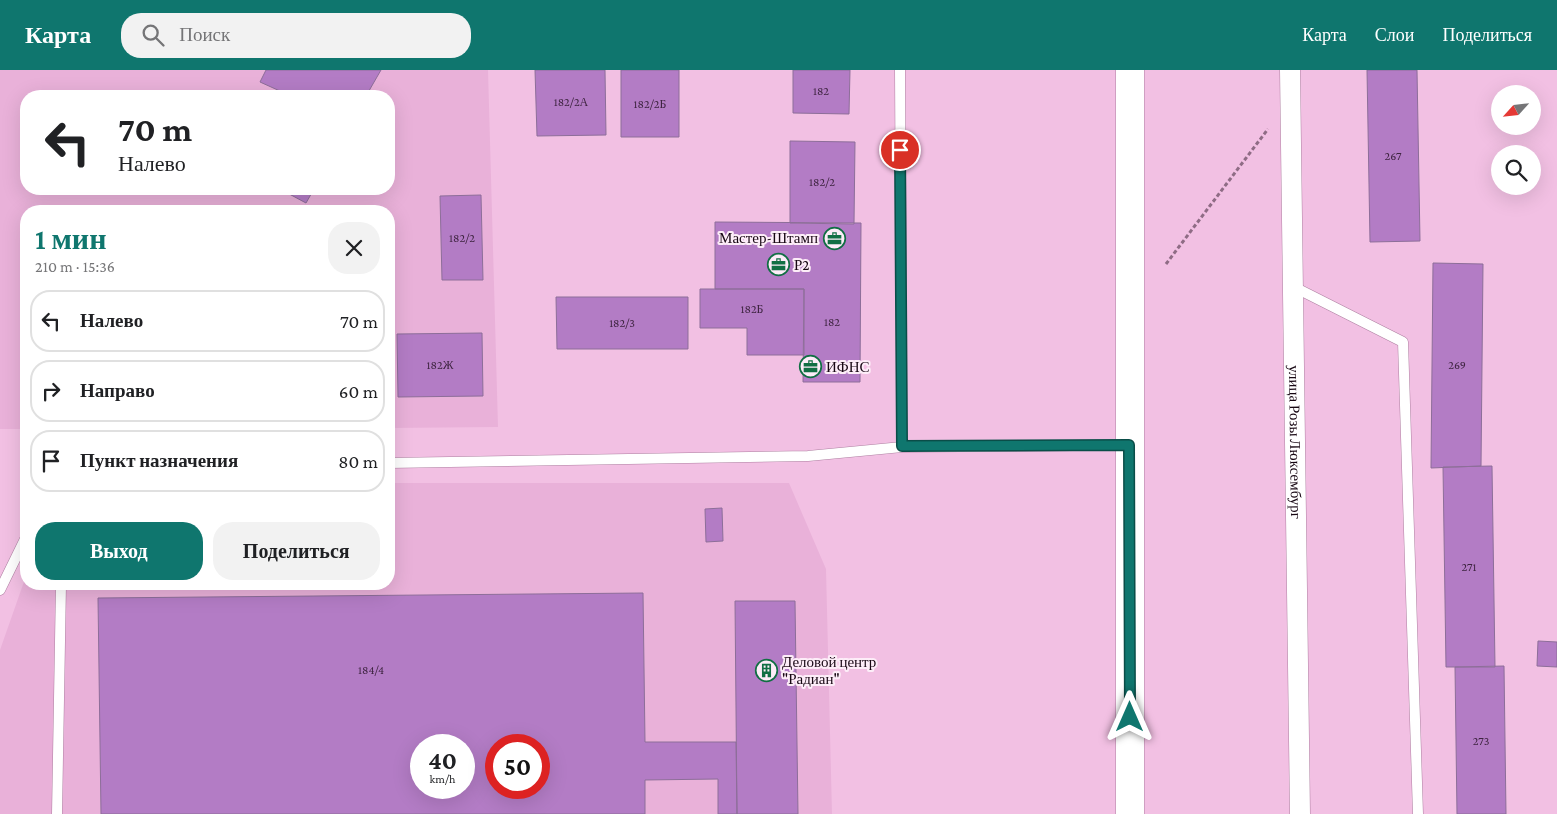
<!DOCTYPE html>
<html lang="ru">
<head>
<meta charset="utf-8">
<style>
  body { margin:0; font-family:"Crimson Pro",serif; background:#f2f2f2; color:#202124; height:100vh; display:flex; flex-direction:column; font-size:19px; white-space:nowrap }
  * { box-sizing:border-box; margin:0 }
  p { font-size:16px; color:#757577 }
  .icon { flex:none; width:28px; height:28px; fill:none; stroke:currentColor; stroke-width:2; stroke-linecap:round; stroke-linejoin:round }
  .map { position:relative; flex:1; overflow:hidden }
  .panel { position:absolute; left:20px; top:135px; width:375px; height:385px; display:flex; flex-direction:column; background:#fff; border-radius:20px; box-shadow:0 5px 20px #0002 }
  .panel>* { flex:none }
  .guide { position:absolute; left:20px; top:20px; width:375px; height:105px; border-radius:20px; box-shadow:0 5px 20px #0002; background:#fff; color:#202124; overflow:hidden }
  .needle { width:32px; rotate:243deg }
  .tools { position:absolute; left:1491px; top:15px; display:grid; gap:10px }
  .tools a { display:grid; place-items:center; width:50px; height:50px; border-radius:50%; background:#fff; box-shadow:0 5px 20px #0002; font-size:25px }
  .speed { position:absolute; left:410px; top:664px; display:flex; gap:10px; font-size:25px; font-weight:700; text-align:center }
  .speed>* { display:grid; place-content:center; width:65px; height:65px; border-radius:50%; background:#fff; box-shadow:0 5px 20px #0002; line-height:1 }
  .speed small { font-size:12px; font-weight:400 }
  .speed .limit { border:8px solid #d22; background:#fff; color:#111 }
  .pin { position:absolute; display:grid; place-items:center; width:42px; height:42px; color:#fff; margin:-21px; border:2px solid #fff; border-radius:50%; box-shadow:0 1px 5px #0007 }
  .me { position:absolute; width:55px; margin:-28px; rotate:0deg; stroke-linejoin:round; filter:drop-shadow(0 0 4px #0008) }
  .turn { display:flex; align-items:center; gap:18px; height:105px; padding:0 15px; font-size:22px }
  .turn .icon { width:65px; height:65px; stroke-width:2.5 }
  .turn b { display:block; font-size:35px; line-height:42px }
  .round { display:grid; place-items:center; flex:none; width:52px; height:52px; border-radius:20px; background:#f2f2f2 }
  .summary { display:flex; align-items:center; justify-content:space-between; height:85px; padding:0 15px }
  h1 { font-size:30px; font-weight:600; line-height:38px; color:#0f766e }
  .primary-button { display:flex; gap:10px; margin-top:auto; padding:10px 15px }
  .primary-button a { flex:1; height:58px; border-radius:20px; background:#0f766e; color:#fff; font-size:20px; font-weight:600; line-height:58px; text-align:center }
  .primary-button a+a { background:#f2f2f2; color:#202124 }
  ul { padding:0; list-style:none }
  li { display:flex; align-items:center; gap:15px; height:62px; margin:0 10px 8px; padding:0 5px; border:2px solid #e0e0e0; border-radius:20px }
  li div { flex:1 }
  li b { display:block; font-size:19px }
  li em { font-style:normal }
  header { display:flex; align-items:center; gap:30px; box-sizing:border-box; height:70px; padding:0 25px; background:#0f766e; color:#fff }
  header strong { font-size:24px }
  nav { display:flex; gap:28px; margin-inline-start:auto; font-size:18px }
  .search { width:350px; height:45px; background:#f2f2f2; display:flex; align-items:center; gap:12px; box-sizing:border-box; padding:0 18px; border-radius:20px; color:#757577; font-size:19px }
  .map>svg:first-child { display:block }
  .built { fill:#e9b1d9; fill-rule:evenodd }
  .building { fill:#b37cc5; stroke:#8d6e99; fill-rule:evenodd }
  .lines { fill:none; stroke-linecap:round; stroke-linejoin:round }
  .lane-casing { stroke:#ae7fa1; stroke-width:11 }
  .street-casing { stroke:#ae7fa1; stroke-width:21 }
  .secondary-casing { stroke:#ae7fa1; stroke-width:29 }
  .path { stroke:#8f6c85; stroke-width:3; stroke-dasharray:4 2.5; stroke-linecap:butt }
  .lane { stroke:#fff; stroke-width:10 }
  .street { stroke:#fff; stroke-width:20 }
  .secondary { stroke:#fff; stroke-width:28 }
  .route-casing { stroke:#0a4d48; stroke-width:12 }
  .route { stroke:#0f766e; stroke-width:9 }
  .labels { text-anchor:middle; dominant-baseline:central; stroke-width:4; stroke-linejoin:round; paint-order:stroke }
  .number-label { font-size:12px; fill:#3e2440 }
  .poi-label { font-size:15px; fill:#170713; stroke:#fdedf8; text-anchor:start }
  .street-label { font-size:15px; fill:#170713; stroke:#fdedf8 }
</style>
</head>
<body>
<header>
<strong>Карта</strong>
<div class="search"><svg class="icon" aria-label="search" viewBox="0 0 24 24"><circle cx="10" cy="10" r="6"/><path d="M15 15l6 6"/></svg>Поиск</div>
<nav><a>Карта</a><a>Слои</a><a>Поделиться</a></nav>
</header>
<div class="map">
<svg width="1557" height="744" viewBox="0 0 1557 744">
  <rect width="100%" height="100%" fill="#f2c0e3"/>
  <!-- built -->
  <path class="built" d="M0 0H488L498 357 389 358V141H26V359H0ZM26 26H389V119H26Z
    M389 413H789L826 499 832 744H0V580L26 506V514H389ZM421 675H464V718H421ZM496 675H539V718H496Z"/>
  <!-- building -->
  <path class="building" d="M266 0H381L366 26H291L260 12Z
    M535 0H605L606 65 537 66Z
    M621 0H679V67H621Z
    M793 0H850L849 44 793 43Z
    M1367 0H1417L1420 171 1370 172Z
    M790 71 855 72 854 154 790 153Z
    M280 119H314L306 133Z
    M481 125 483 210H442L440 126Z
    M715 152 861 153 860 312H803L804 219H715Z
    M1433 193 1483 194 1481 396 1431 398Z
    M700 219H804V285H747V258H700Z
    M556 227H688V279H557Z
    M482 263 483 326 398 327 397 264Z
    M1492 396 1495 597H1446L1443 397Z
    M722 438 723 471 706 472 705 439Z
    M643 523 645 672H736L737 744H718V709L645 710V744H101L98 528ZM421 675H464V718H421ZM496 675H539V718H496Z
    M735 531H795L798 744H737Z
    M1538 571 1557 572V597L1537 596Z
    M1504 596 1506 744H1457L1455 597Z"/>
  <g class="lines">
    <defs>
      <path id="lane" d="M900 0 902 377
        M1292 216 1403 272 1418 744
        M389 393 808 386 902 377 1128 375
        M0 520 26 467
        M57 744 61 514"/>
      <g id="street">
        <path id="s1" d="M1290 0 1300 744"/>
      </g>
      <path id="secondary" d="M1130 0V744"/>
    </defs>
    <!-- lane casing -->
    <use href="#lane" class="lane-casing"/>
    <!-- street casing -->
    <use href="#street" class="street-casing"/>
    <!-- secondary casing -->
    <use href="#secondary" class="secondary-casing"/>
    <!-- path -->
    <path class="path" d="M1166 194 1268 59"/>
    <!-- lane -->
    <use href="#lane" class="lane"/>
    <!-- street -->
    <use href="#street" class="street"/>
    <!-- secondary -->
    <use href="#secondary" class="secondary"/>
  </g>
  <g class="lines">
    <defs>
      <path id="route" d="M900 80 902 376 1129 375 1130 647"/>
    </defs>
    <!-- route casing -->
    <use href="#route" class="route-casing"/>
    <!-- route -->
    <use href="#route" class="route"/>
  </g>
  <!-- icons -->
  <defs>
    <symbol id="office-ring" viewBox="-11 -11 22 22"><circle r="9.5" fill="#fdedf8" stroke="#116f44" stroke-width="1.5"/><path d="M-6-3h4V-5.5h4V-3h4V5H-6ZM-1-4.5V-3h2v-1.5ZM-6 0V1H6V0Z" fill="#116f44"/></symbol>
    <symbol id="building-ring" viewBox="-11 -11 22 22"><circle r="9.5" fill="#fdedf8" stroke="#116f44" stroke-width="1.5"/><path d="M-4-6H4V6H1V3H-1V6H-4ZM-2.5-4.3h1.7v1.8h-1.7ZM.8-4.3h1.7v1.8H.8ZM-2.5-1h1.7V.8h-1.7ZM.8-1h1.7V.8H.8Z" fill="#116f44"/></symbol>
  </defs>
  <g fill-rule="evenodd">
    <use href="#office-ring" x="822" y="156" width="25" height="25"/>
    <use href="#office-ring" x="766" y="182" width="25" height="25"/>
    <use href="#office-ring" x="798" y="284" width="25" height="25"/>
    <use href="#building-ring" x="754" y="588" width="25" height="25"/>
  </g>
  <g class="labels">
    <!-- number labels -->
    <g class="number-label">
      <text x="821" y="21">182</text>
      <text x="571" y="32">182/2А</text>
      <text x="650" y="34">182/2Б</text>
      <text x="1393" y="86">267</text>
      <text x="822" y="112">182/2</text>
      <text x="462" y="168">182/2</text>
      <text x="752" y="239">182Б</text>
      <text x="832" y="252">182</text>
      <text x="622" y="253">182/3</text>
      <text x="440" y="295">182Ж</text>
      <text x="1457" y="295">269</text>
      <text x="1469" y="497">271</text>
      <text x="371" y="600">184/4</text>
      <text x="1481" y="671">273</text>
    </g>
    <!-- poi labels -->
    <g class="poi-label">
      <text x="818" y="168" text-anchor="end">Мастер-Штамп</text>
      <text x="794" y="195">Р2</text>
      <text x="826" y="297">ИФНС</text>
      <text x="782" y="592">Деловой центр<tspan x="782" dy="17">"Радиан"</tspan></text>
    </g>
    <!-- street labels -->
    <g class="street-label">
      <text stroke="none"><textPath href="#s1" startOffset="372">улица Розы Люксембург</textPath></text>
    </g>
  </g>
</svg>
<div class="tools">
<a><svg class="needle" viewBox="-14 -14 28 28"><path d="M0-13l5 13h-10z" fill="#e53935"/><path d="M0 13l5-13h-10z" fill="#757577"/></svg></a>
<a><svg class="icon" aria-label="search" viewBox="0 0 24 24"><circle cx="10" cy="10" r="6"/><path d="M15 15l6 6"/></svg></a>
</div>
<div class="speed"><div>40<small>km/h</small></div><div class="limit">50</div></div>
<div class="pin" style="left:900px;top:80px;background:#d93025"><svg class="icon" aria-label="arrive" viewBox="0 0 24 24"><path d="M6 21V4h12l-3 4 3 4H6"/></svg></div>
<svg class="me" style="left:1130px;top:647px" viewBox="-20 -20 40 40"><path d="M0-17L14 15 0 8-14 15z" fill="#0f766e" stroke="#fff" stroke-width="4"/></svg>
<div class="guide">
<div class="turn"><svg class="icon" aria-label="left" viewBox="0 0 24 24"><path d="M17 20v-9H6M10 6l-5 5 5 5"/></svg><div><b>70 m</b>Налево</div></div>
</div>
<section class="panel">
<div class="summary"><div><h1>1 мин</h1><p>210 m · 15:36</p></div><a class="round"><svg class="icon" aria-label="close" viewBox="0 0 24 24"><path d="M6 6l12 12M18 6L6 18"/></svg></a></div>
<ul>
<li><svg class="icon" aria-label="left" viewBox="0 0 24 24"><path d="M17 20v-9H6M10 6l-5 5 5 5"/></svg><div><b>Налево</b></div><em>70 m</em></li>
<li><svg class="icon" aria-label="right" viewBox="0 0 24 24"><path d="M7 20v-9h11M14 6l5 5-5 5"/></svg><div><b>Направо</b></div><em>60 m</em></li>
<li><svg class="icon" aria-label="arrive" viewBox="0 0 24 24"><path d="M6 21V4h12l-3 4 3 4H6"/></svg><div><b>Пункт назначения</b></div><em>80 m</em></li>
</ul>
<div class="primary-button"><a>Выход</a><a>Поделиться</a></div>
</section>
</div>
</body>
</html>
